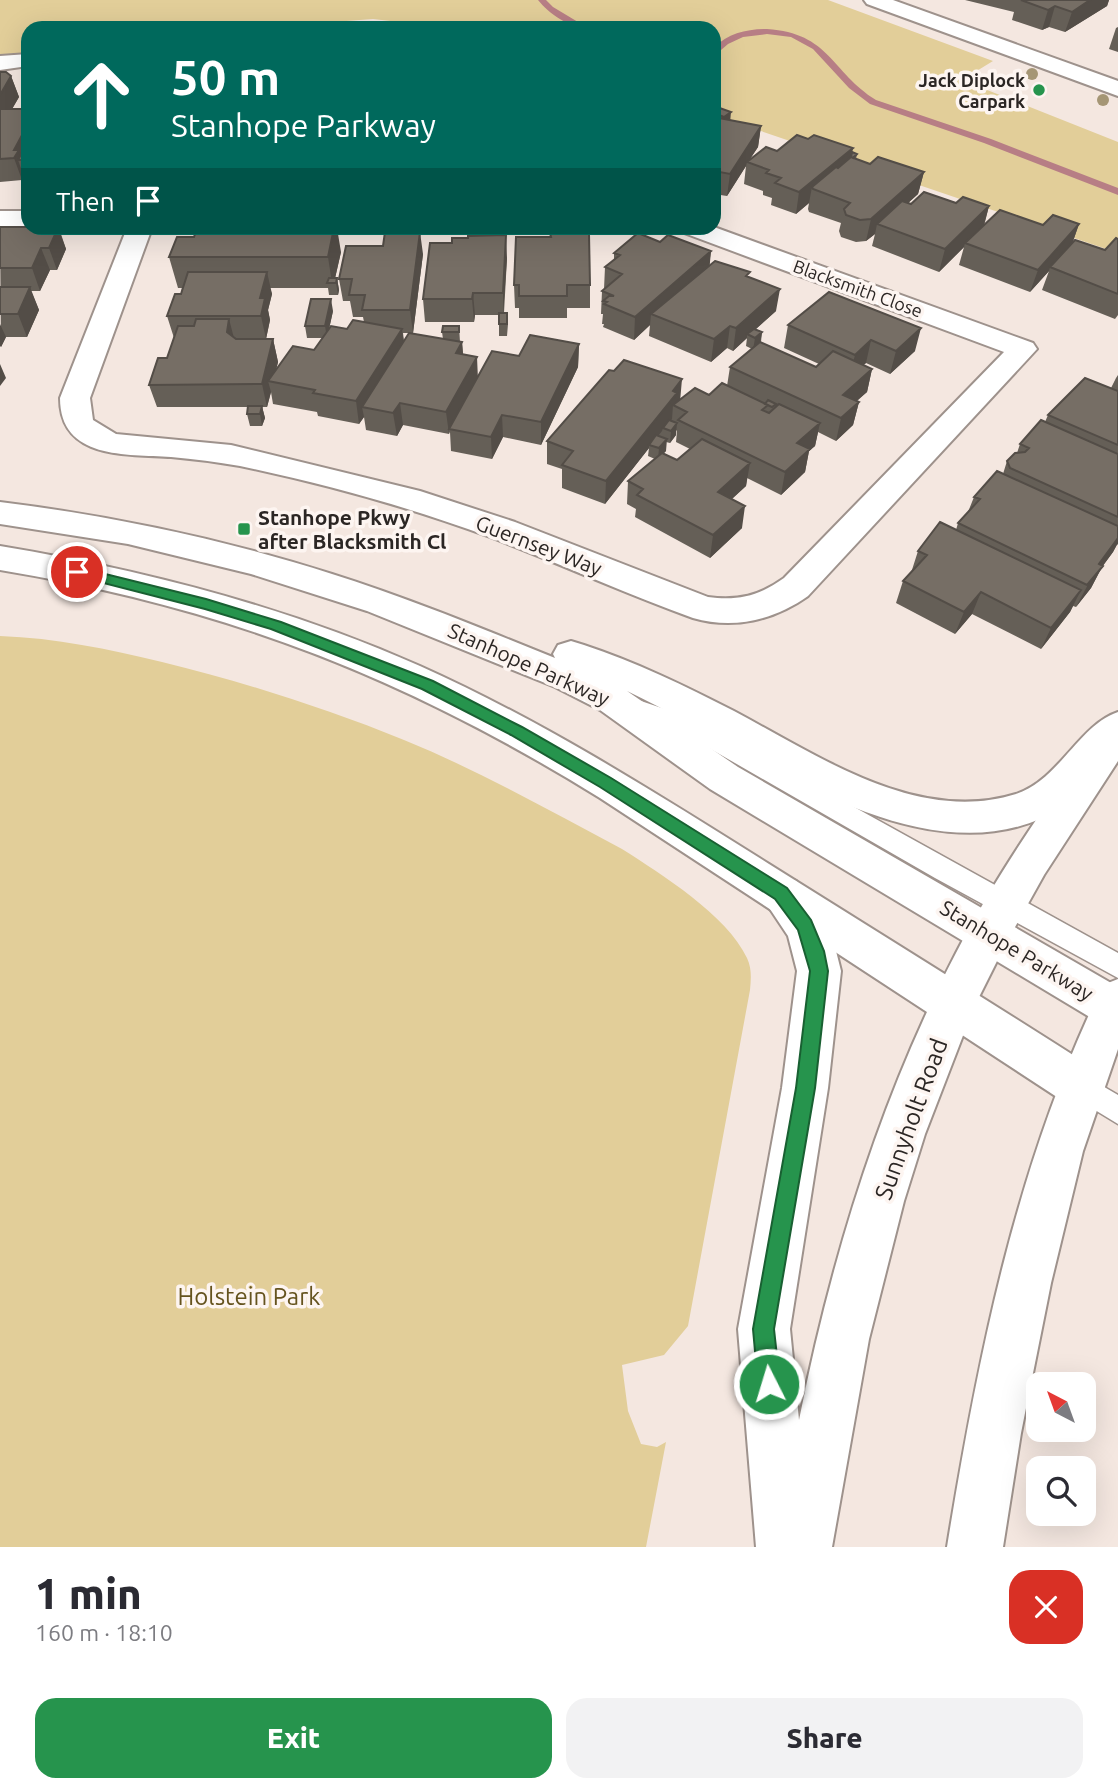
<!DOCTYPE html>
<html lang="en">
<head>
<meta charset="utf-8">
<style>
  body { margin:0; font-family:Ubuntu,sans-serif; background:#f2f2f3; color:#2b2b33; height:100vh; display:flex; flex-direction:column; font-size:26px; white-space:nowrap }
  * { box-sizing:border-box; margin:0 }
  p { font-size:23px; color:#7c7c81 }
  .icon { flex:none; width:38px; height:38px; fill:none; stroke:currentColor; stroke-width:2; stroke-linecap:round; stroke-linejoin:round }
  .map { position:relative; height:1547px; overflow:hidden }
  .details { display:flex; flex-direction:column; background:#fff; flex:1 }
  .details>* { flex:none }
  .hud { position:absolute; left:21px; top:21px; width:700px; height:214px; border-radius:21px; box-shadow:0 7px 28px #0002; background:#00695c; color:#fff; overflow:hidden }
  .needle { width:46px; rotate:319deg }
  .tools { position:absolute; left:1026px; top:1372px; display:grid; gap:14px }
  .tools a { display:grid; place-items:center; width:70px; height:70px; border-radius:14px; background:#fff; box-shadow:0 7px 28px #0002; font-size:35px }
  .pin { position:absolute; display:grid; place-items:center; width:60px; height:60px; color:#fff; margin:-30px; border:4px solid #fff; border-radius:50%; box-shadow:0 2px 7px #0007 }
  .me { position:absolute; width:77px; margin:-38px; rotate:355deg; stroke-linejoin:round; filter:drop-shadow(0 0 5px #0008) }
  .turn { display:flex; align-items:center; gap:24px; height:147px; padding:0 35px; font-size:32px }
  .turn .icon { width:91px; height:91px; stroke-width:2.5 }
  .turn b { display:block; font-size:49px; line-height:60px }
  .then { display:flex; align-items:center; height:66px; padding:0 35px; background:#0003; gap:14px; font-size:26px }
  .round { display:grid; place-items:center; flex:none; width:74px; height:74px; border-radius:21px; background:#f2f2f3 }
  .head { display:flex; align-items:center; justify-content:space-between; height:119px; padding:0 35px }
  h1 { font-size:42px; font-weight:800; line-height:52px }
  .primary-button { display:flex; gap:14px; margin-top:auto; padding:14px 35px }
  .primary-button a { flex:1; height:80px; border-radius:21px; background:#26944d; color:#fff; font-size:28px; font-weight:800; line-height:80px; text-align:center }
  .primary-button a+a { background:#f2f2f3; color:#2b2b33 }
  .map>svg:first-child { display:block }
  .green { fill:#e2ce99 }
  .lines { fill:none; stroke-linecap:round; stroke-linejoin:round }
  .stream { fill:#b77e85; fill-rule:evenodd }
  .lane-casing { stroke:#9e928c; stroke-width:3 }
  .street-casing { stroke:#9e928c; stroke-width:4 }
  .secondary-casing { stroke:#9e928c; stroke-width:4 }
  .primary-casing { stroke:#9e928c; stroke-width:4 }
  .lane { fill:#fff; fill-rule:evenodd }
  .street { fill:#fff; fill-rule:evenodd }
  .secondary { fill:#fff; fill-rule:evenodd }
  .primary { fill:#fff; fill-rule:evenodd }
  .tree { fill:#a59675 }
  .wall { fill:#655f57; fill-rule:evenodd }
  .shaded-wall { fill:#534d47 }
  .building { fill:#766e65; stroke:#534d47; stroke-width:2 }
  .route { fill:#26944d; stroke:#196032; stroke-width:2 }
  .poi-dot { fill:#26944d; stroke:#fdf5f1; stroke-width:2.5 }
  .labels { text-anchor:middle; dominant-baseline:central; stroke-width:7; stroke-linejoin:round; paint-order:stroke }
  .far-poi-label { font-size:18px; font-weight:bold; fill:#2b2624; stroke:#fdf5f1; text-anchor:end }
  .far-street-label { font-size:18px; fill:#2b2624; stroke:#fdf5f1 }
  .poi-label { font-size:21px; font-weight:bold; fill:#2b2624; stroke:#fdf5f1; text-anchor:start }
  .street-label { font-size:21px; fill:#2b2624; stroke:#fdf5f1 }
  .near-street-label { font-size:24px; fill:#2b2624; stroke:#fdf5f1 }
  .near-park-label { font-size:24px; fill:#65531e; stroke:#fdf5f1 }
</style>
</head>
<body>
<div class="map">
<svg width="1118" height="1547" viewBox="0 0 1118 1547">
  <rect width="100%" height="100%" fill="#f4e7e0"/>
  <!-- green -->
  <path class="green" d="M0 0H828L993 61 962 80 1118 142V253L714 115V28H451L373 19 253 28H28V53L0 56Z
    M0 636C56 638 108 649 162 662 244 682 325 708 404 740 478 770 550 811 622 849 661 874 727 915 747 958 752 969 751 979 750 990L688 1326 664 1355 622 1365 628 1411 641 1444 657 1447 666 1442 646 1547H0Z"/>
  <g class="lines">
    <!-- stream -->
    <path class="stream" d="M538 0H546L553 7 588 28C570 28 549 14 538 0Z
      M767 29C830 33 831 72 876 100L991 139 1118 188V195L984 143 870 104 849 88 813 49 791 37 767 34 743 37 728 44 714 56V48C728 33 747 29 767 29Z"/>
    <defs>
      <path id="lane" d="M641 701 697 720 1118 953V978L935 878 681 732 633 715 630 709 633 703Z
        M1082 1074 1118 1095V1124L1072 1096 1068 1087 1072 1078Z"/>
      <path id="street" d="M864 0H893L1118 81V96L867 4Z
        M28 54V66L0 70V56Z
        M0 211H28V227H0Z
        M714 227 1033 343 1037 349 808 596C774 620 734 630 693 618 624 593 558 563 490 537 409 507 325 484 240 466 217 462 194 459 171 457 127 454 60 460 60 398L127 228H152L90 398 93 420 116 434 231 445 420 491 515 522 708 597C738 601 759 596 784 578L1004 352 684 233 680 228Z"/>
      <path id="secondary" d="M0 502C113 516 223 539 332 574 408 598 481 628 555 658L553 654 558 645 571 641 584 645C636 662 685 686 734 711 817 755 917 825 1016 794 1059 780 1079 725 1118 712V752C1096 776 1073 804 1042 818 911 877 742 745 627 691L738 767 1118 987V1027L1114 1028 1098 1022 710 789 600 710 555 687 367 611 251 574 128 544 0 524Z
        M0 546C144 570 287 607 420 666 543 721 656 793 769 864 879 933 989 1001 1098 1071L1105 1087 1098 1103 1082 1109 1066 1103 600 798C406 678 226 607 0 570Z"/>
      <path id="primary" d="M1118 716V761L1044 875 1005 945 974 1007 925 1134 904 1201 869 1339 832 1547H756L738 1329 782 1088 797 971 788 936 760 894 766 881 781 876 796 881 820 913 836 951 841 971 828 1088 790 1329 799 1420C831 1260 880 1098 956 953 998 871 1052 796 1105 721Z
        M1118 979V1049L1083 1151 1051 1283 1021 1433 1003 1547H947C978 1356 1017 1160 1103 985Z"/>
    </defs>
    <!-- lane casing -->
    <use href="#lane" class="lane-casing"/>
    <!-- street casing -->
    <use href="#street" class="street-casing"/>
    <!-- secondary casing -->
    <use href="#secondary" class="secondary-casing"/>
    <!-- primary casing -->
    <use href="#primary" class="primary-casing"/>
    <!-- lane -->
    <use href="#lane" class="lane"/>
    <!-- street -->
    <use href="#street" class="street"/>
    <!-- secondary -->
    <use href="#secondary" class="secondary"/>
    <!-- primary -->
    <use href="#primary" class="primary"/>
  </g>
  <!-- trees -->
  <g class="tree">
    <circle cx="1032" cy="74" r="6"/>
    <circle cx="1103" cy="100" r="6"/>
  </g>
  <!-- wall -->
  <path class="wall" d="M965 0H1109L1107 6 1065 32 1049 27 1042 30 1012 20 1014 12Z
    M1118 27V52L1109 49 1116 28Z
    M0 72 11 76 19 97 12 109H28V182H26L24 177 22 180 0 182Z
    M714 106 730 120 761 126 758 147 750 159 777 151 808 139 853 148 852 152 857 154 856 159 870 164 924 172 918 194 908 203 911 204 956 203 989 206 984 226 1079 224 1072 244 1105 250 1118 239V315L1115 319 1042 290 1049 271 1030 292 959 265 964 247 939 272 872 246 875 234 866 241 856 242 841 237 839 231 841 223 809 212 808 209 809 203 796 214 771 205 772 198 763 195V191L744 184 746 166 727 196 714 194Z
    M0 227 59 228 66 249 57 270H50L40 291H31L39 310 27 337H6L1 347Z
    M194 237 341 252 335 278H337L339 290 338 295H329L328 288H270L272 294 268 310 270 320 266 339H236H273L278 362 276 370 314 350 323 338H307L305 326 333 311 329 329H347L364 322 363 317H353L350 301H343L339 279 423 254 413 333H403L404 341 443 339 442 332 459 326 460 342H462L463 355 478 376 519 356 579 344 578 367 541 445 503 437 492 459 451 451 450 432 449 434 403 425 397 436 366 430 364 417 359 424 318 416 317 412 273 404 271 392 267 407H262L265 418 262 426H250L247 414 248 407H157L149 385 167 358 174 338 167 316 181 294 182 288H178L169 257Z
    M660 242 711 251 709 265 749 277 776 311 756 329 762 332 761 342 816 367 819 364 784 348 788 325 829 292 915 351 890 374 866 363 863 365 872 369 867 392 856 401 859 402 853 425 836 441 818 432 815 446 809 451 805 472 781 495 747 478 746 486 732 499 742 528 710 558 635 517 636 509 627 504 628 481 655 459 648 456 649 448 605 504 562 488V469L547 464V441L680 400 709 395 727 386 730 367 752 349 746 346 747 338 733 351 727 348 711 362 649 336 650 325 634 340 603 327 604 324H602L603 314H601L602 291 604 289 605 267 614 260V253ZM676 430 677 431 676 442 690 449 677 460 663 453 666 451V442L670 443 676 435Z
    M507 258 504 313 508 324 507 336H499V315H475L474 322H425L423 299Z
    M514 285H590V308H567V318H519V308H515Z
    M1118 375V545L1117 544 1113 552 1102 567 1091 588 1076 607 1073 606 1070 612 1041 649 972 614 955 634 896 603 903 581 911 573 918 551 956 530 958 523 968 512 974 497 1003 474 1007 461 1017 453 1020 444 1045 422 1048 415 1111 388 1116 378Z"/>
  <!-- shaded-wall -->
  <path class="shaded-wall" d="M1090 0H1109L1107 6 1065 32 1072 12Z
    M1055 6 1049 27 1042 30 1048 10Z
    M11 76 19 97 4 123 0 113V95Z
    M731 112 730 123 723 128 724 117Z
    M28 124V160H18L24 177 22 180 14 158V150Z
    M761 126 758 147 748 162H747L746 166 727 196 730 174Z
    M853 148 848 170 812 187 809 203 796 214 799 192Z
    M924 172 918 194 883 226 877 224 875 234 866 241 871 219Z
    M989 206 983 228 965 243 964 247 939 272 945 249Z
    M1079 224 1071 247 1050 267 1049 271 1030 292 1038 270Z
    M58 228 66 249 57 270 49 248Z
    M334 228H337L341 252 334 283H332L328 257Z
    M420 232 423 254 413 333 410 310Z
    M506 235 507 258 503 315V293Z
    M41 248 50 270 40 291 32 268Z
    M711 251 709 273 651 314 650 325 634 340 635 317Z
    M267 272 272 294 268 310 270 320 266 339 261 316 260 298Z
    M337 278 339 290 338 295 336 283Z
    M30 287 39 310 27 337 18 314Z
    M780 289 776 311 749 335 747 334V338L733 351 736 328Z
    M473 293 475 315 474 322 472 299Z
    M331 299 333 311 327 338 325 326Z
    M229 319 235 342 227 332Z
    M0 324 6 337 1 347 0 346Z
    M730 326 727 348 711 362 714 339Z
    M921 328 915 351 890 374 896 351Z
    M402 329 405 351 362 407 364 417 359 424 356 401Z
    M762 332 760 344 753 350 755 338Z
    M273 339 278 362 273 382 268 381 271 392 267 407 262 384Z
    M871 340 866 363 849 378 855 355Z
    M462 342 464 365 456 353Z
    M579 344 578 367 541 445V422Z
    M477 357 478 380 449 429V434L446 412Z
    M0 364 6 378 0 386Z
    M872 369 867 392 838 418 843 395Z
    M682 379 680 402 673 405 672 419 664 429 663 428 662 431 651 445H649V448L605 504 606 481Z
    M859 402 853 425 836 441 841 418Z
    M400 403 403 425 397 436 393 413Z
    M262 406 265 418 262 426 260 414Z
    M502 415 503 437 492 459 491 437Z
    M677 423 676 435 670 443 671 431Z
    M820 423 815 446 809 451 805 472 781 495 785 472 797 443Z
    M667 439 666 451 658 460 659 448Z
    M750 463 746 486 715 514 718 492Z
    M745 506 742 528 710 558 713 535Z
    M1118 538V543L1113 552 1102 567 1091 588 1076 607 1099 564Z
    M1081 590 1070 612 1041 649 1051 628Z
    M981 592 972 614 955 634 964 612Z"/>
  <!-- building -->
  <path class="building" d="M1021 0H1090L1072 12 1055 6 1048 10Z
    M0 72H6L11 76 0 95Z
    M714 106 731 112 724 117 714 113Z
    M0 109H28V124L14 150H19L14 158 0 159Z
    M719 118 761 126 730 174 714 171V126Z
    M797 135 808 139 814 135 853 148 799 192 775 183 781 178 766 173 769 170 747 162 766 147 777 151Z
    M28 141V160H18Z
    M852 152 857 154 853 158 851 157Z
    M851 157 870 164 878 157 924 172 871 219 860 220 846 215 844 209 850 203 813 189 812 187 836 167 838 168Z
    M924 192 956 203 963 197 989 206 945 249 877 224 902 201 911 204Z
    M1000 210 1043 225 1053 215 1079 224 1038 270 965 243Z
    M0 227H28L58 228 49 248H41L32 268H0Z
    M197 228H334L328 257H169L177 237H194Z
    M385 232H420L410 310H362L365 295H349L352 279H339L346 246H383Z
    M550 233 589 234 590 285H567V296H519V285H514L516 237H551Z
    M638 233 660 242 668 235 711 251 635 317 604 304 607 302 603 301 609 296H614L602 291 622 274 605 267 620 255 614 253Z
    M506 235 503 293H473L472 299H423L430 243H452V238H468V236Z
    M1116 238 1118 239V294L1050 267 1075 240 1105 250Z
    M715 261 750 272 746 276 780 289 736 328 730 326 714 339 651 314Z
    M188 272H267L260 298H265L261 316H167L175 294H181Z
    M329 278H337L336 283H327Z
    M0 287H30L18 314H0Z
    M829 292 921 328 896 351 871 340 855 355 788 325Z
    M311 299H331L325 326H305Z
    M499 313H507V324H499Z
    M196 319H229L227 332 236 339H273L262 384 149 385 158 358H167L178 326H194Z
    M353 320 402 329 356 401 313 393 315 390 268 381 293 346 314 350 331 326 347 329Z
    M443 326H459V332H442Z
    M754 329 762 332 755 338 747 334Z
    M409 333 462 342 456 353 477 357 446 412 400 403 393 413 362 407Z
    M530 335 579 344 541 422 502 415 491 437 449 429 492 351 519 356Z
    M760 342 816 367 833 351 872 369 843 395 859 402 841 418 730 367Z
    M624 360 682 379 673 391 677 393 606 481 562 465 573 451 547 441 609 370 614 371Z
    M1085 378 1118 391V445L1048 415Z
    M722 383 768 405 762 410 769 413 779 404 820 423 797 443 810 449 785 472 678 420 687 412 673 405 695 388 709 395Z
    M768 400 776 404 772 407 765 404Z
    M248 406H262L260 414H247Z
    M669 420 677 423 671 431 663 428Z
    M1041 420 1118 454V517L1010 468 1007 461 1015 453 1025 452 1029 448 1020 444Z
    M656 435 667 439 659 448 649 445Z
    M702 439 750 463 718 492 745 506 713 535 637 495 643 489 628 481 662 453 677 460Z
    M997 471 1118 526V538L1099 564 1103 566 1087 585 958 523 980 499 974 497Z
    M940 522 1081 590 1051 628 981 592 964 612 903 581 927 555 918 551Z"/>
  <!-- route -->
  <path class="route" d="M77 567 206 599 281 622 433 681 522 727 611 778 787 888 811 920 824 951 828 971 815 1088 774 1329 780 1384 777 1391 769 1395 761 1391 758 1384 753 1329 796 1088 810 971 798 930 775 899 600 787 511 735 422 689 271 629 205 609 72 575 70 572Z"/>
  <!-- markers -->
  <g class="poi-dot">
    <circle cx="1039" cy="90" r="7"/>
    <rect x="237" y="522" width="14" height="14" rx="3.5"/>
  </g>
  <g class="labels">
    <!-- far-poi labels -->
    <g class="far-poi-label">
      <text x="1025" y="80">Jack Diplock<tspan x="1025" dy="21">Carpark</tspan></text>
    </g>
    <!-- far-street labels -->
    <g class="far-street-label">
      <text transform="translate(858 288) rotate(20)">Blacksmith Close</text>
    </g>
    <!-- poi labels -->
    <g class="poi-label">
      <text x="258" y="517">Stanhope Pkwy<tspan x="258" dy="24">after Blacksmith Cl</tspan></text>
    </g>
    <!-- street labels -->
    <g class="street-label">
      <text transform="translate(539 545) rotate(21)">Guernsey Way</text>
      <text transform="translate(529 664) rotate(24)">Stanhope Parkway</text>
      <text transform="translate(1017 950) rotate(31)">Stanhope Parkway</text>
    </g>
    <!-- near-street labels -->
    <g class="near-street-label">
      <text transform="translate(911 1119) rotate(-70)">Sunnyholt Road</text>
    </g>
    <!-- near-park labels -->
    <g class="near-park-label">
      <text x="249" y="1296">Holstein Park</text>
    </g>
  </g>
</svg>
<div class="tools">
<a><svg class="needle" viewBox="-14 -14 28 28"><path d="M0-13l5 13h-10z" fill="#e53935"/><path d="M0 13l5-13h-10z" fill="#7c7c81"/></svg></a>
<a><svg class="icon" aria-label="search" viewBox="0 0 24 24"><circle cx="10" cy="10" r="6"/><path d="M15 15l6 6"/></svg></a>
</div>
<div class="pin" style="left:77px;top:572px;background:#d93025"><svg class="icon" aria-label="arrive" viewBox="0 0 24 24"><path d="M6 21V4h12l-3 4 3 4H6"/></svg></div>
<svg class="me" style="left:769px;top:1384px" viewBox="-20 -20 40 40"><circle r="17" fill="#26944d" stroke="#fff" stroke-width="3"/><path d="M0-11L8 9 0 5-8 9z" fill="#fff"/></svg>
<div class="hud">
<div class="turn"><svg class="icon" aria-label="ahead" viewBox="0 0 24 24"><path d="M12 20V5M6 11l6-6 6 6"/></svg><div><b>50 m</b>Stanhope Parkway</div></div>
<div class="then">Then<svg class="icon" aria-label="arrive" viewBox="0 0 24 24"><path d="M6 21V4h12l-3 4 3 4H6"/></svg></div>
</div>
</div>
<section class="details">
<div class="head"><div><h1>1 min</h1><p>160 m · 18:10</p></div><a class="round" style="background:#d93025;color:#fff"><svg class="icon" aria-label="close" viewBox="0 0 24 24"><path d="M6 6l12 12M18 6L6 18"/></svg></a></div>
<div class="primary-button"><a>Exit</a><a>Share</a></div>
</section>
</body>
</html>
